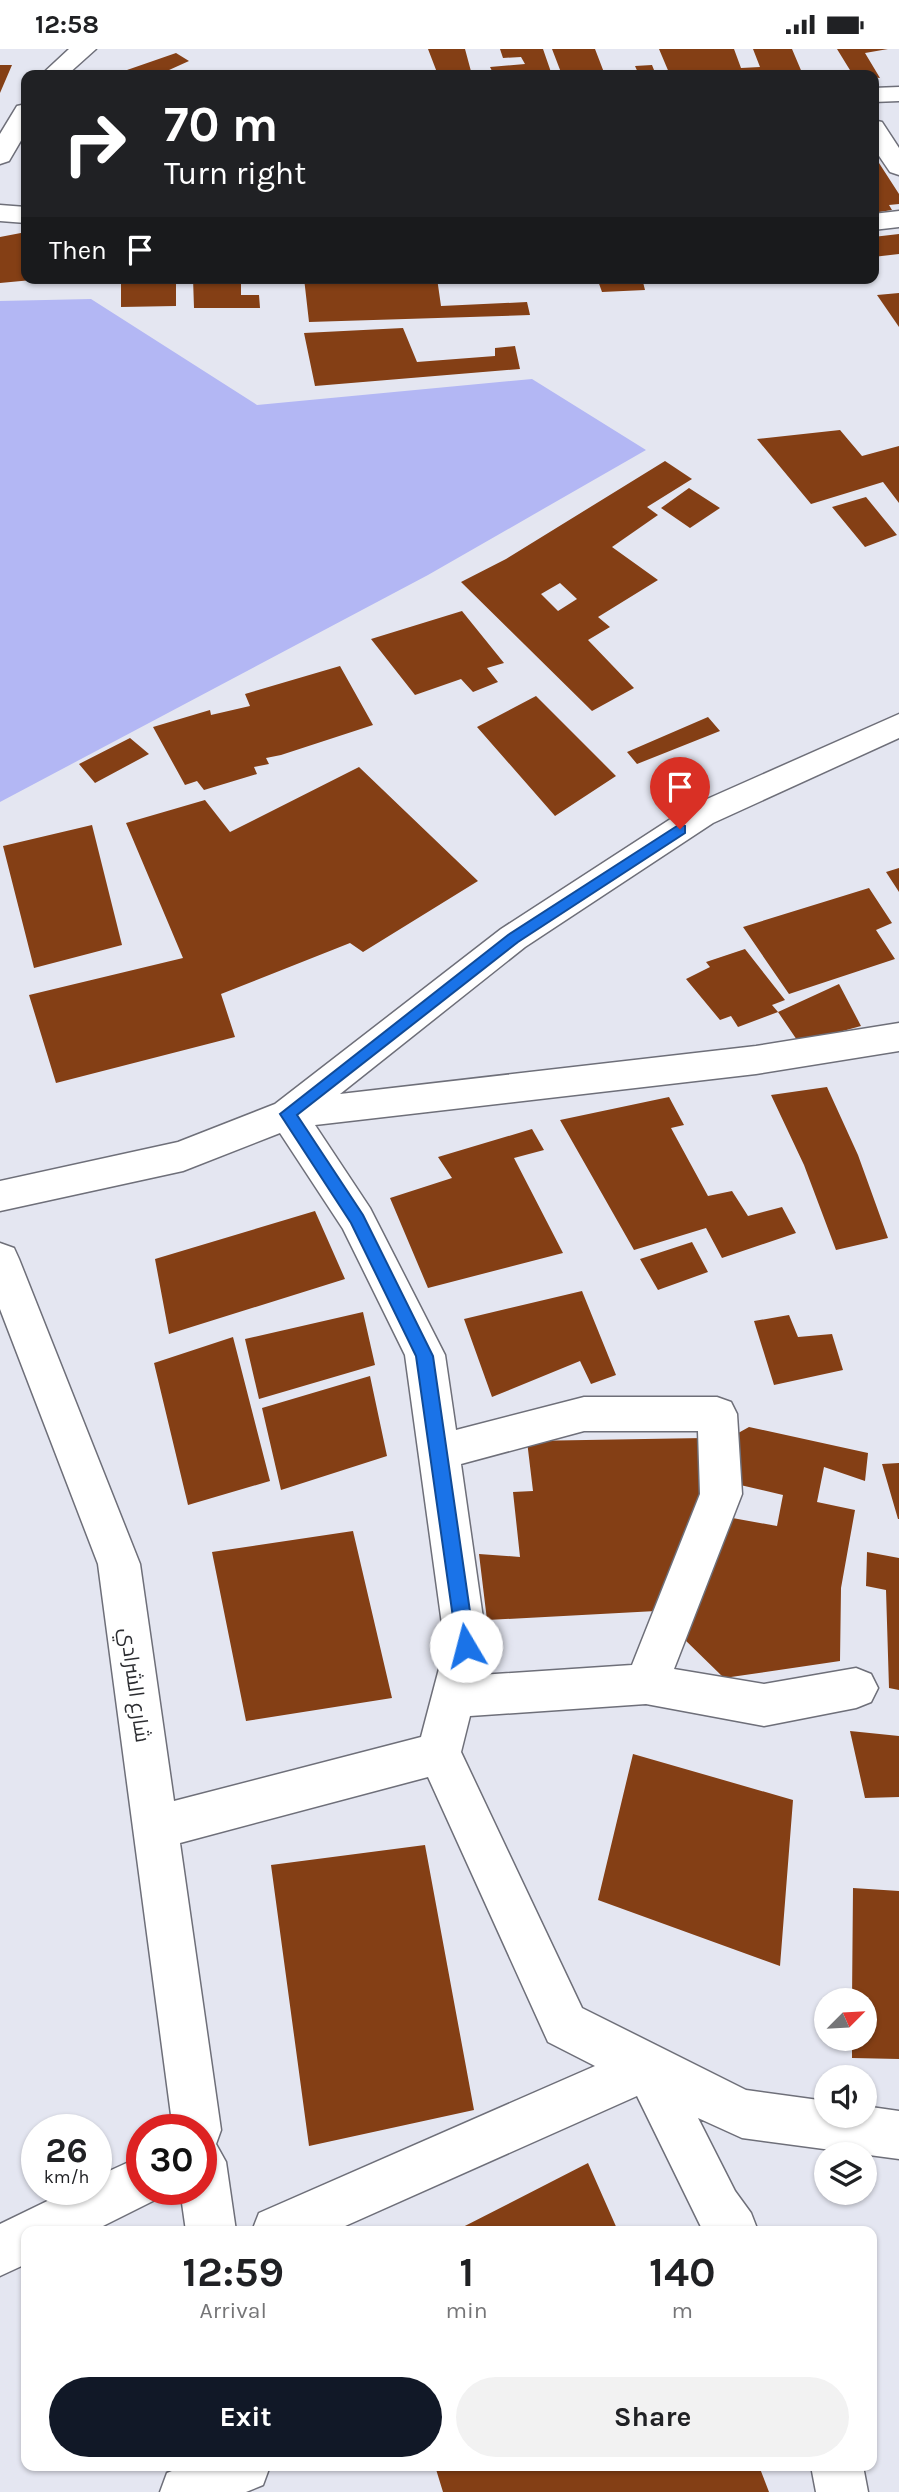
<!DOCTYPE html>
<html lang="en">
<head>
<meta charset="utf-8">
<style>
  body { margin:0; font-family:Karla,Cairo,sans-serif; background:#f2f2f2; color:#202124; height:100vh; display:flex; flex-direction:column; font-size:26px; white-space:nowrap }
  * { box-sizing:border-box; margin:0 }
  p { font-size:23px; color:#757577 }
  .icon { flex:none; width:38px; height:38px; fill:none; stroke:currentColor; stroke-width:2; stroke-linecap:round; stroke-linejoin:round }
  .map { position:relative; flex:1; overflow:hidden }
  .side { position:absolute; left:21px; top:2177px; width:856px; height:245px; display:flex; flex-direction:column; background:#fff; border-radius:14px; box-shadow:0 2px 5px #0004 }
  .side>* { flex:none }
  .banner { position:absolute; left:21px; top:21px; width:858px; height:214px; border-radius:14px; box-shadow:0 2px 5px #0004; background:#202124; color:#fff; overflow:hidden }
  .needle { width:46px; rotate:66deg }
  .tools { position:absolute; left:814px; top:1939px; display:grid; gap:14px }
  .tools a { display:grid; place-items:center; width:63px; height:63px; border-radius:50%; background:#fff; box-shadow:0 2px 5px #0004; font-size:35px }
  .speed { position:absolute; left:21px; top:2065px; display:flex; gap:14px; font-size:35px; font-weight:700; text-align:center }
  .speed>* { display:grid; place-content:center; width:91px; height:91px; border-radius:50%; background:#fff; box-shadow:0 2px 5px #0004; line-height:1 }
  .speed small { font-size:18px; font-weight:400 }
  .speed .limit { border:10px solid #d22; background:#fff; color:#111 }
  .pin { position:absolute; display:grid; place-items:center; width:60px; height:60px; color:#fff; margin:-72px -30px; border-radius:50% 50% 50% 0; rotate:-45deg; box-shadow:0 0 7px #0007 }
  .pin .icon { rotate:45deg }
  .me { position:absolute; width:77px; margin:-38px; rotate:352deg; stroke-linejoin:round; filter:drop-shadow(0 0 5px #0008) }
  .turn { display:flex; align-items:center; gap:24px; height:147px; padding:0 28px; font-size:32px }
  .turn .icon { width:91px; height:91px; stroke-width:2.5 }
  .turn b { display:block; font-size:49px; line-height:60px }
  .then { display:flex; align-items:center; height:66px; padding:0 28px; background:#0003; gap:14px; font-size:26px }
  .eta { display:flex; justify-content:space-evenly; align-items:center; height:119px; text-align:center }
  .eta b { font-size:42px; font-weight:700; line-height:49px }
  .cta { display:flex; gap:14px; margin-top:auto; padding:14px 28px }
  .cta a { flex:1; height:80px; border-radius:42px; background:#111827; color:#fff; font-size:28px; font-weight:700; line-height:80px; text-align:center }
  .cta a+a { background:#f2f2f2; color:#202124 }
  .status { display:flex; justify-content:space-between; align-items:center; height:49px; padding:0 35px; background:#fff; direction:ltr }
  .status svg { height:19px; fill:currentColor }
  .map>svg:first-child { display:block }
  .green { fill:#b3b7f4 }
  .building { fill:#843f15; fill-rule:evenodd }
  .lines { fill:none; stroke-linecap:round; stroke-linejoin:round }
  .minor-casing { stroke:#6e6f79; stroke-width:3 }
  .minor { fill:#fff; fill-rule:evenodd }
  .route { fill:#1a73e8; stroke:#114b97; stroke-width:2 }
  .labels { text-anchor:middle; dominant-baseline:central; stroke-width:7; stroke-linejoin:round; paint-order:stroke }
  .street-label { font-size:21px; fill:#2b2c30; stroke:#fff }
</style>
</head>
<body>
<div class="status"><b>12:58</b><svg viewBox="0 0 49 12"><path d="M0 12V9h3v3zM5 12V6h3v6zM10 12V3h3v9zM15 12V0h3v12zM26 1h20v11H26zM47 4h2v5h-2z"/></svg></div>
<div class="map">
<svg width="899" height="2443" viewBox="0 0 899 2443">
  <rect width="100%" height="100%" fill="#e4e6f1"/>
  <!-- green -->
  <path class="green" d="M91 250 257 356 532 330 646 401 428 526 0 753V252Z"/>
  <!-- building -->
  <path class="building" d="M428 0H465L472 26H438Z
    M500 0H543L552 26H494L490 18 525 15 521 8 503 9Z
    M552 0H595L605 26H562Z
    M659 0H734L741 19 760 18 753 0H792L803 26H670Z
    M837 0H888L865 4 880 29 853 26Z
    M176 4 189 12 158 26H131L127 21Z
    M0 16H12L0 44Z
    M652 16 656 26H639L635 17Z
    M879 114 899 145V155L889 156 892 161 873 164V115Z
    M26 183V229L32 231 0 234V188Z
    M899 185V205L873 208V188Z
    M121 229H176V257L121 258Z
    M193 229H241V246H259L260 259H194Z
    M304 229H437L441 257 527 253 530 266 309 273Z
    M597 229H642L645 241 602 243Z
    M899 244V278L877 246Z
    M403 279 417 313 495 307V299L515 297 520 320 315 337 304 284Z
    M840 381 862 407 899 397V454L883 433 811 455 757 390Z
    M665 412 692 430 647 458 658 466 612 498 658 531 598 568 610 578 588 591 634 639 592 662 461 533 506 510ZM560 534 577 550 558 562 541 545Z
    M689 439 720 459 690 479 661 459Z
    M866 448 897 486 865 498 832 458Z
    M462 562 504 614 487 619 498 633 473 643 461 630 415 646 371 590Z
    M340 617 373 676 281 706 266 709 269 715 254 718 257 725 204 741 197 732 185 736 153 678 210 661 211 666 250 657 245 645Z
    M536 647 616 727 555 767 477 678Z
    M708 668 720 682 637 715 627 703Z
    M130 689 149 705 95 734 79 715Z
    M359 718 478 832 363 903 350 894 221 945 235 988 56 1034 29 946 183 909 126 774 205 751 230 783Z
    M92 776 122 896 34 919 3 797Z
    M899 819V843L886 823Z
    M869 839 892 874 876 881 895 910 789 945 743 878Z
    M745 900 785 951 772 956 778 963 738 978 731 967 720 971 686 930 710 918 706 913Z
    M839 935 861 977 799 994 778 963Z
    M827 1038 858 1106 888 1189 836 1201 804 1116 771 1046Z
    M669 1048 684 1076 671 1079 708 1147 732 1142 748 1167 782 1158 796 1184 722 1209 706 1179 634 1201 560 1071Z
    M532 1080 544 1101 514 1109 563 1204 428 1239 390 1149 452 1129 438 1108Z
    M315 1162 345 1230 169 1285 155 1210Z
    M692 1193 708 1223 658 1241 640 1210Z
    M582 1242 616 1326 591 1335 580 1312 492 1348 464 1270Z
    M363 1263 375 1316 259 1350 245 1290Z
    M789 1266 798 1288 832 1285 843 1321 774 1336 754 1272Z
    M233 1288 270 1432 188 1456 154 1314Z
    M370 1327 387 1407 281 1441 262 1359Z
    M749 1378 868 1404 865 1432 824 1418 817 1453 855 1461 841 1539 840 1612 724 1629 681 1587 716 1466 777 1477 783 1446 723 1432 731 1388Z
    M704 1389V1438L656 1562 487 1571 479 1505 520 1508 513 1443 533 1442 527 1392Z
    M899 1414V1470H898L882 1415Z
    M353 1482 392 1649 246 1672 212 1503Z
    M867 1503 899 1509V1641L889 1639 886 1541 866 1537Z
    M850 1682 899 1687V1748L865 1749Z
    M633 1705 793 1751 780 1917 598 1851Z
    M425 1796 474 2061 309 2097 271 1816Z
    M853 1839 899 1842V2010L852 2009V1990H864V1951H852Z
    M588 2114 618 2182H455Z
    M435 2417H759L769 2443H443Z"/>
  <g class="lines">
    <defs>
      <path id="minor" d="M69 0H96L67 26H41Z
        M899 38V52L873 53V39Z
        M26 55V83L9 112 0 115V85L17 57Z
        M873 71 882 73 899 99V126L890 123 873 98Z
        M0 156 26 158V174L0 172Z
        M899 162V178L873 181V165Z
        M899 665V689L713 774 525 898 340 1045 756 997 899 974V1002L756 1025 315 1076 370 1159 445 1306 456 1381 584 1348H717L731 1353 737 1365 742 1445 674 1620 764 1635 856 1619 871 1625 878 1639 871 1653 856 1659 764 1677 646 1655 470 1667 461 1703 582 1959 746 2041 826 2052V2067H864V2057L899 2062V2110L742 2089 698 2069 735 2142 751 2164 758 2182H703L637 2047 334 2182H252L259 2164 595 2017 548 1993 428 1728 180 1794 221 2081 216 2095 226 2113 236 2182H186L180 2140H201V2081H173L98 1515 0 1260V1194L14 1199 19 1210 140 1515 174 1752 421 1688 445 1597 405 1306 343 1180 280 1084 183 1122 0 1162V1132L178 1093 275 1055 501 880 689 758ZM584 1382H698L700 1445 632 1616 480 1626 487 1597 461 1415Z
        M142 2107V2140H163L159 2149 93 2182H26V2215L0 2227V2175L72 2140H96V2128Z
        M184 2417H270L263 2436 246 2443H160L167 2424Z
        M811 2417H863L868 2443H816Z"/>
    </defs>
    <!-- minor casing -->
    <use href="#minor" class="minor-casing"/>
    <!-- minor -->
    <use href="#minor" class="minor"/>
  </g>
  <!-- route -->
  <path class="route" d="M680 775 685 777V784L518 893 297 1066 363 1166 433 1307 475 1597 472 1603 466 1605 460 1603 457 1597 416 1307 351 1174 280 1065 508 886Z"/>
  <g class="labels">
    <!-- street labels -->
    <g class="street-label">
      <text transform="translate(135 1636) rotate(82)">شارع الشرادي</text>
    </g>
  </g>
</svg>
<div class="tools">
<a><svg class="needle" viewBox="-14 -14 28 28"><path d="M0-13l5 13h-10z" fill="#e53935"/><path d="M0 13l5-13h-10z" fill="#757577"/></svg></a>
<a><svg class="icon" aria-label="sound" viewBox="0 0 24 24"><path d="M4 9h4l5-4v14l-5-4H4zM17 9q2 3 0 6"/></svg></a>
<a><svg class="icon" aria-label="layers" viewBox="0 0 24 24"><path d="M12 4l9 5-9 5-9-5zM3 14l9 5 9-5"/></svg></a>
</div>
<div class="speed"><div>26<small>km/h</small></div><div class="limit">30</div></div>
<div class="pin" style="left:680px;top:780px;background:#d93025"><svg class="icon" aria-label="arrive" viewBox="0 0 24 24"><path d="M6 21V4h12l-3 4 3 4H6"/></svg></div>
<svg class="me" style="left:466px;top:1597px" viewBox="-20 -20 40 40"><circle r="19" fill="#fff"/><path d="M0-13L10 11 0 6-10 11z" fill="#1a73e8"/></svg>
<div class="banner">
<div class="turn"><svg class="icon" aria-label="right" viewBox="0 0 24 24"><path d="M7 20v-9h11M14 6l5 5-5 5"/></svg><div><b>70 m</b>Turn right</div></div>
<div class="then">Then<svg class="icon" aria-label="arrive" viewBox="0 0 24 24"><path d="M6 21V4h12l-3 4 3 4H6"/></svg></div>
</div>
<section class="side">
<div class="eta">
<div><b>12:59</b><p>Arrival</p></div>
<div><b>1</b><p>min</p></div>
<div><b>140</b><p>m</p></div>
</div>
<div class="cta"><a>Exit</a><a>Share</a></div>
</section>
</div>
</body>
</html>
